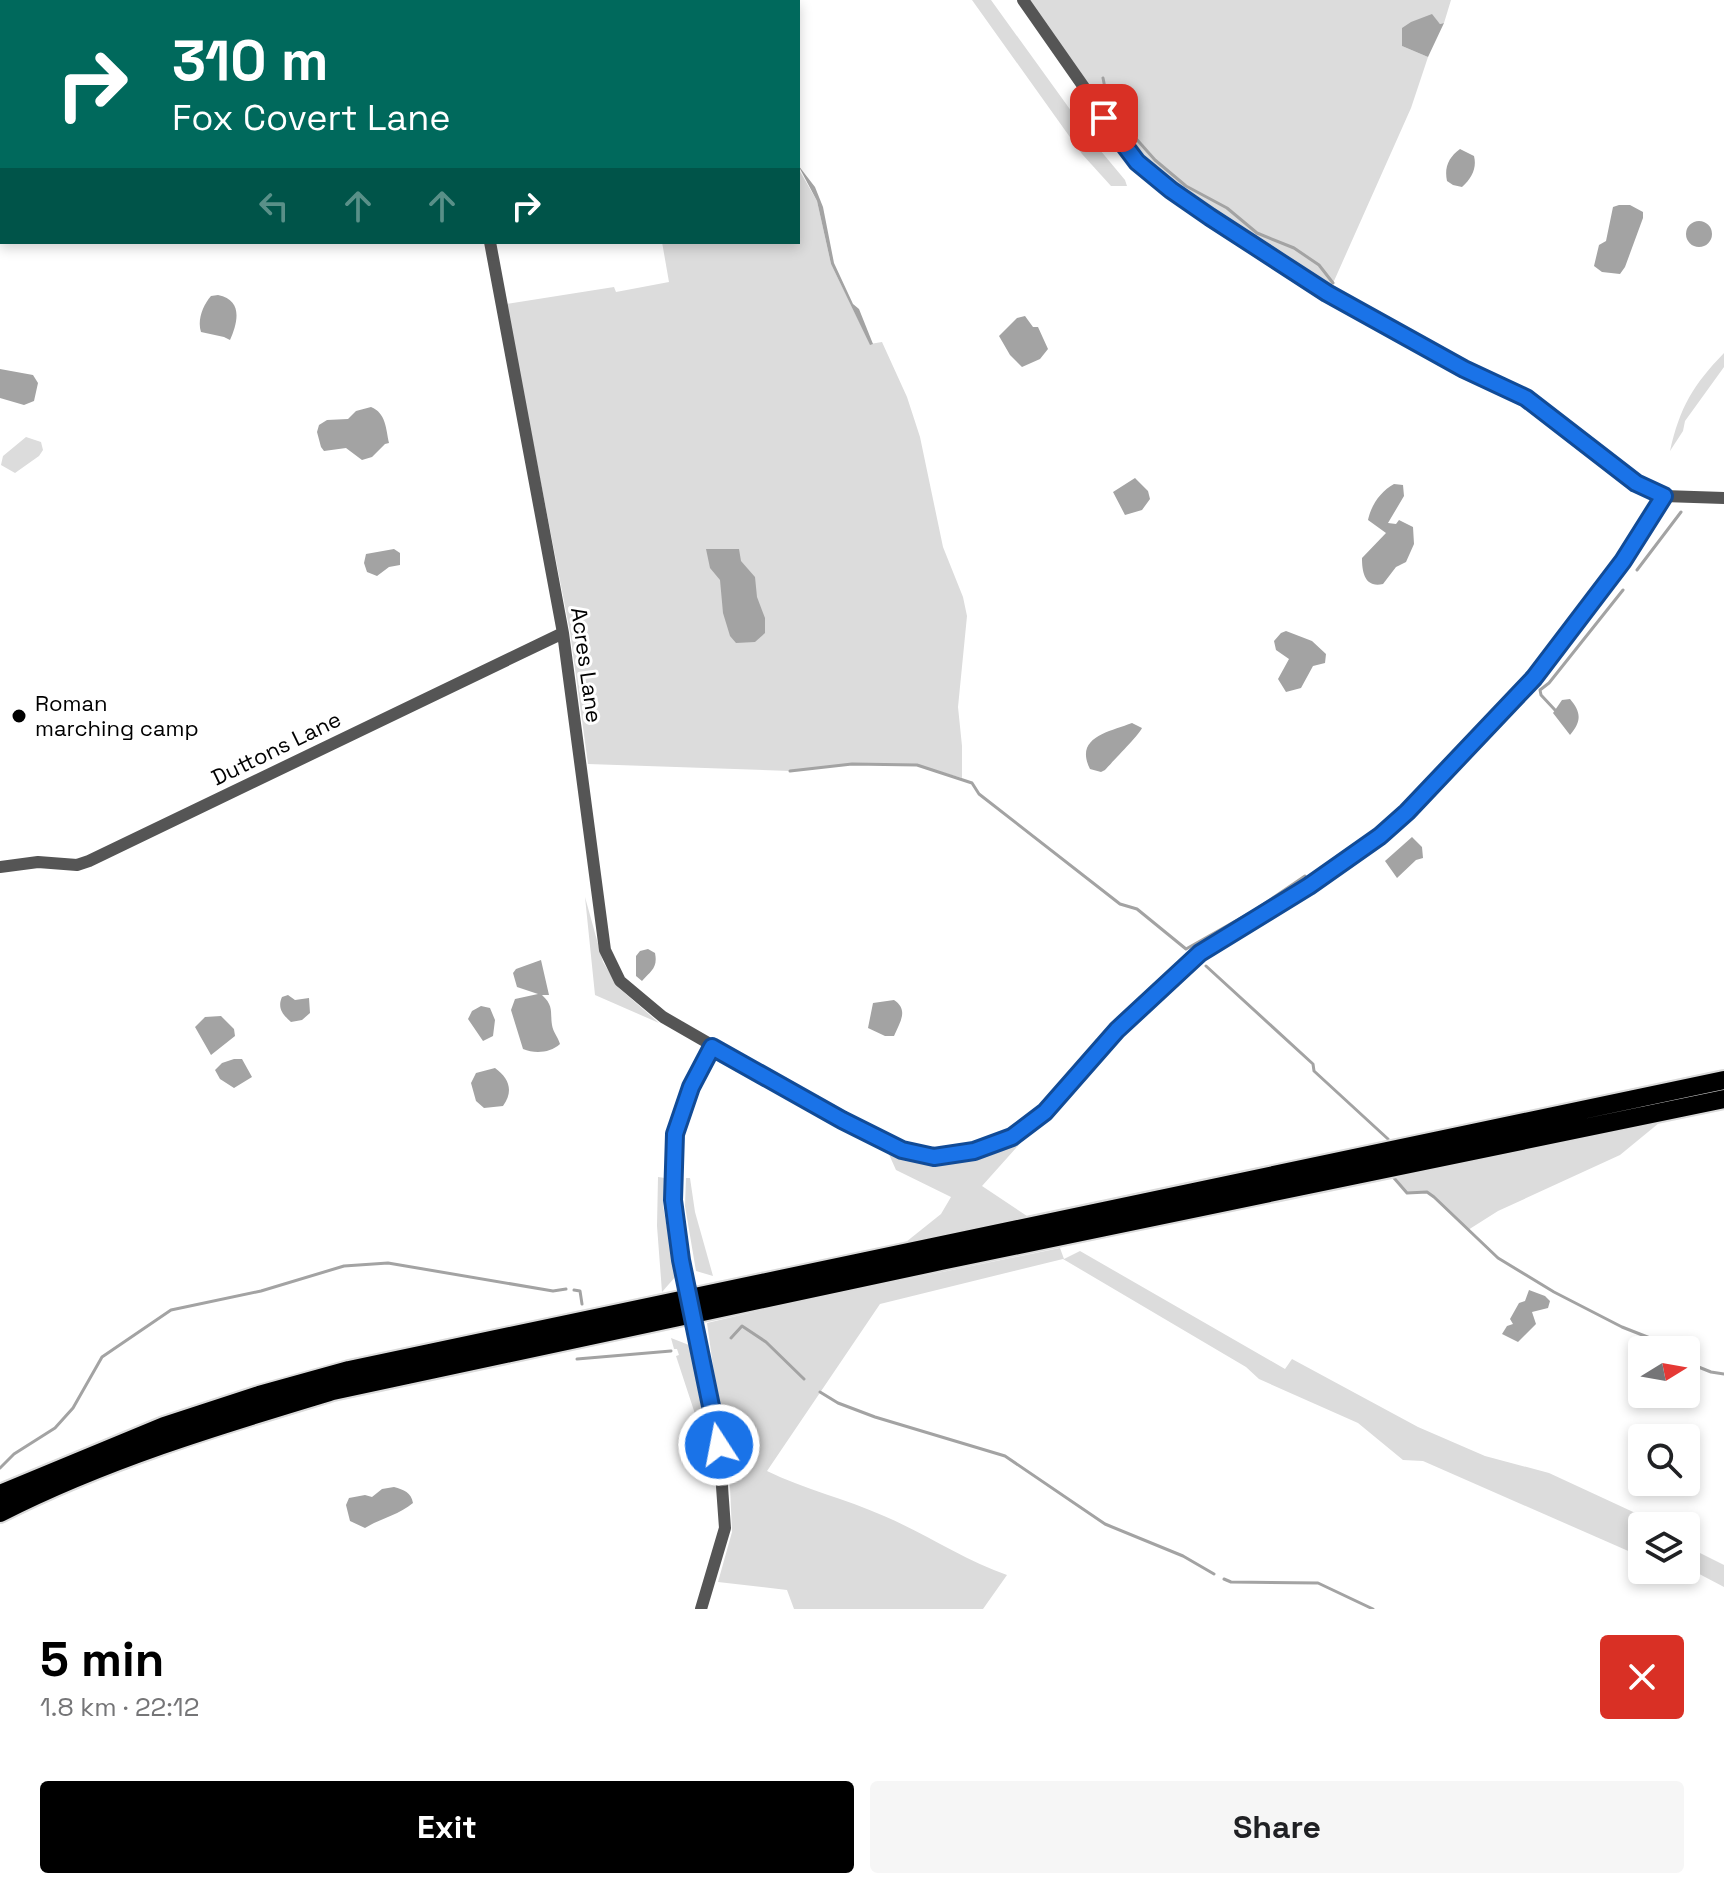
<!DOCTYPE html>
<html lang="en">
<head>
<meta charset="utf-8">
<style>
  body { margin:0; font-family:"Space Grotesk",sans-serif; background:#f6f6f6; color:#202124; height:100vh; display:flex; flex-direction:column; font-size:30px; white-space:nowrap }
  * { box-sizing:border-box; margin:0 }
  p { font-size:26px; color:#757577 }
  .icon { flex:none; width:44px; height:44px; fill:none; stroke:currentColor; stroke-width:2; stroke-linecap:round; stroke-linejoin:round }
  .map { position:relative; height:1609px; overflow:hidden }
  .sheet { display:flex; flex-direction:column; background:#fff; flex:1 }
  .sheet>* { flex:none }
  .guide { position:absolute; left:0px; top:0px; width:800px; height:244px; box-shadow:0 4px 12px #0003; background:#00695c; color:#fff; overflow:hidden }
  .needle { width:52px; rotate:79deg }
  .fabs { position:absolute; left:1628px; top:1336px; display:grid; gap:16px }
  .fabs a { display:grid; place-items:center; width:72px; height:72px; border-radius:8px; background:#fff; box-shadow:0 4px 12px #0003; font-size:40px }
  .pin { position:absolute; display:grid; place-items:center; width:68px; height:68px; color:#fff; margin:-34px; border-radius:16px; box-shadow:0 4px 12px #0006 }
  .me { position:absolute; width:88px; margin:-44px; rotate:349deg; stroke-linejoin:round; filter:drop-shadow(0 0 6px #0008) }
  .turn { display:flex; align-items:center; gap:28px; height:168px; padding:0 40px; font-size:36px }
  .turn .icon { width:104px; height:104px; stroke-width:2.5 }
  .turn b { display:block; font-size:56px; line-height:68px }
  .lanes { display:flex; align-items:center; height:76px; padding:0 40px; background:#0003; justify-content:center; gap:40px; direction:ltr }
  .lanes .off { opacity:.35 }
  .round { display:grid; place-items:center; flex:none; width:84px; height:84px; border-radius:8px; background:#f6f6f6 }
  .head { display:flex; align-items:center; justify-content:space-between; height:136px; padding:0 40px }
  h1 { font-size:48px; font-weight:800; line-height:60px; color:#000 }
  .action { display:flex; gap:16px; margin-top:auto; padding:16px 40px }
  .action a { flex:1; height:92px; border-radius:8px; background:#000; color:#fff; font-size:32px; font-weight:800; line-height:92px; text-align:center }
  .action a+a { background:#f6f6f6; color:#202124 }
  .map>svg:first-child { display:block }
  .green { fill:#dcdcdc }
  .water { fill:#a3a3a3 }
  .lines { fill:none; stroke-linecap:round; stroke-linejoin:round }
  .stream { stroke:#a3a3a3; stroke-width:3 }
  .highway-casing { stroke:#dbdbdb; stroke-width:22 }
  .minor { stroke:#555; stroke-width:12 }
  .highway { stroke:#000; stroke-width:18 }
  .minor-bridge { stroke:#555; stroke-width:12 }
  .route-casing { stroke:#114b97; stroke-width:20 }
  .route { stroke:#1a73e8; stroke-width:14 }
  .poi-dot { fill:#000; stroke:#fff; stroke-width:3 }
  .labels { text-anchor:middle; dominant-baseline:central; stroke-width:6; stroke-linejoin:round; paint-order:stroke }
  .street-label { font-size:22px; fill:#000; stroke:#fff }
  .poi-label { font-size:22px; fill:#000; stroke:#fff; text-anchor:start }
</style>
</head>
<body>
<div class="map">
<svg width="1724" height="1609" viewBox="0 0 1724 1609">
  <rect width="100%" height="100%" fill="#fff"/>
  <!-- green -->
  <path class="green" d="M0 0H241V2H2V27Z
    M972 0H991L1095 144 1125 180 1127 186H1111L1082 154Z
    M1028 0H1451L1444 23 1440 24 1432 15 1403 36 1402 46 1428 57 1411 108 1330 290 1175 193 1100 106Z
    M798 168 817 201 831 264 870 344 882 342 907 397 920 437 943 547 963 597 967 616 958 707 962 746V778L917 765 852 764 790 771 588 764 570 632 506 304 614 287 616 292 669 282 662 242H798Z
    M1724 353V367L1685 421 1683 431 1670 451C1680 407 1693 385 1724 353Z
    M26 437 41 442 43 450 39 456 15 473 1 465 3 456Z
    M585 897 603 962 619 988 659 1023 595 995Z
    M1659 1123 1620 1155 1498 1211 1468 1230 1427 1192 1407 1193 1394 1178Z
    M1025 1138 982 1186 1030 1218 906 1242 941 1214 951 1197 896 1170 887 1150 927 1160 967 1162Z
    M658 1177 665 1178 663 1206 676 1276 662 1292 657 1226Z
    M686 1178H690L695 1212 713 1276 696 1271 685 1206Z
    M1060 1248 1064 1259 1080 1251 1285 1369 1292 1359 1418 1427 1485 1456 1549 1473 1657 1523 1656 1526H1642V1557L1423 1461 1403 1460 1358 1423 1259 1379 1246 1367 1063 1259 880 1304 767 1471C804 1489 846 1499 884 1516 926 1534 964 1560 1007 1575L983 1609H794L787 1590 718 1582 732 1532 730 1487 707 1323 795 1302Z
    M671 1338 689 1345 712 1458V1485L698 1423 676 1356 679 1355 677 1349H674Z
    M1686 1546 1724 1565V1587L1686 1567Z"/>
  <!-- water -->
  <path class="water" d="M1432 14 1440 24 1444 23 1428 57 1402 46V28L1411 22Z
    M1460 149 1474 156C1477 168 1472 178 1462 187L1453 185 1447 181C1444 167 1449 157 1460 149Z
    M798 165 815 187 823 207 834 263 853 304 859 309 873 344 870 345 831 264 817 201Z
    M1619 205H1630L1643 212V218L1625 267 1620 274 1602 272 1594 266 1599 245 1606 241 1613 207Z
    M1686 234a13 13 0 1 1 26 0a13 13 0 1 1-26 0Z
    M218 295C243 300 238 322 230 340L224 337 201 332C197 320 203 305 211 296Z
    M1025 316 1033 327H1038L1048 349 1040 359 1022 367 1010 355 999 336 1017 318Z
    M0 369 33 375 38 383 34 401 24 405 0 398Z
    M371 407C386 413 386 429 389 443L385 444 372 457 362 460 346 448 324 451 321 447 317 432 319 425 327 420 348 419 356 411Z
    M1135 478 1148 491 1150 499 1142 510 1125 515 1113 492Z
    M1394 484 1403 485 1404 496 1388 523 1396 524 1399 520 1413 527 1414 544 1406 562 1396 567 1383 584C1365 588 1362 573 1362 558L1386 533 1368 520C1371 505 1381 491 1394 484Z
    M394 549 400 553V565L389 567 377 576 367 572 364 563 366 554Z
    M706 549H739L741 561 755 577 757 597 765 618V633L755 642 736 643 730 636 723 613 720 580 710 568Z
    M1286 631 1312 641 1326 654 1325 663 1313 666 1301 688 1286 692 1278 679 1289 659 1276 650 1274 641 1281 633Z
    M1570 699C1581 712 1582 721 1570 735L1553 713 1562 700Z
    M1132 723 1142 728C1139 735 1112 762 1105 770L1101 772 1090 769C1074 737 1109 732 1132 723Z
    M1412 837 1422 847 1423 858 1416 860 1397 878 1385 861Z
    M648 949 655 953C658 968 651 971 642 981L636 976V956L640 951Z
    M541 960 549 995H542C554 1006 550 1012 552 1025 553 1032 558 1037 560 1044 550 1053 535 1054 523 1049L511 1010 515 999 538 994 517 987 513 973 516 969Z
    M288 995 295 1000 309 998 310 1013 302 1020 291 1022C283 1015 277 1008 282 997Z
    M894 1000C909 1010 900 1022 894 1036H885L868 1028 873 1003Z
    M481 1006 490 1008 495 1020 493 1036 483 1041 468 1019 472 1011Z
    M221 1016 234 1029 235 1036 211 1055 195 1027 205 1017Z
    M234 1059H242L252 1077 234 1088 220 1079 215 1070 222 1063Z
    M495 1068C509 1078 514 1091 503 1106L484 1108 476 1101 471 1083 476 1073Z
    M1529 1290 1545 1296 1550 1301 1548 1308 1532 1312 1536 1324 1518 1342 1502 1334 1507 1326 1513 1324 1510 1319 1519 1303 1525 1301Z
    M394 1487C404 1490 411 1492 413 1503 399 1515 381 1518 365 1528L350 1521 346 1505 349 1498 365 1495 372 1497 382 1489Z"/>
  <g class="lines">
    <!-- stream -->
    <path class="stream" d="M1103 78 1106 93 1124 125 1155 160 1186 186 1227 208 1257 233 1294 248 1319 265 1333 283
      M1637 570 1681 512
      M1555 710 1541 695 1540 690 1549 683 1623 590
      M790 771 852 764 917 765 972 783 979 794 1120 904 1137 909 1186 949 1255 910 1305 876
      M1206 966 1313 1064 1314 1071 1388 1139
      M1394 1178 1407 1193 1427 1192 1434 1197 1498 1258 1554 1292 1622 1327 1650 1338 1667 1350
      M574 1290 580 1291 582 1304
      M731 1338 742 1326 766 1342 804 1379
      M577 1359 671 1351
      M1686 1362 1711 1372 1724 1374
      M820 1392 838 1403 875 1417 1005 1456 1105 1524 1183 1556 1214 1574
      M0 1468 14 1454 55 1428 73 1408 102 1357 171 1310 261 1291 344 1266 388 1263 553 1291 566 1289
      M1224 1579 1231 1582 1318 1583 1373 1609"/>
    <defs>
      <path id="highway" d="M0 1494 164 1426 259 1395 349 1370 1724 1080
        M0 1513C106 1459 220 1425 333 1391L941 1261 1724 1099"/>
    </defs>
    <!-- highway casing -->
    <use href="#highway" class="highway-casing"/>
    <!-- minor -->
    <path class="minor" d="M284 0V2
      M364 0V2
      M455 0V2
      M565 0V2
      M1023 0 1095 103 1113 133 1137 162 1171 190 1327 293 1464 369 1526 398 1576 434 1636 483 1664 496 1724 498
      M503 2V0
      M660 2 661 0
      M490 242 563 633 605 950 620 981 663 1017 842 1120 902 1150 934 1157 974 1151 1012 1137 1045 1112 1117 1030 1200 953 1309 886 1380 836 1407 812 1534 678 1623 561 1664 496
      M0 867 38 862 77 865 89 861 563 633
      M681 1260C676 1219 668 1175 675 1134 681 1104 698 1074 712 1047
      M701 1609 725 1528 719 1445 702 1354"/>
    <!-- highway -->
    <use href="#highway" class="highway"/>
    <!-- minor-bridge -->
    <path class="minor-bridge" d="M681 1260 702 1354"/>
  </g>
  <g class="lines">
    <defs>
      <path id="route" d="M719 1445 681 1260 673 1200 675 1134 691 1087 712 1047 842 1120 902 1150 934 1157 974 1151 1012 1137 1045 1112 1117 1030 1200 953 1309 886 1380 836 1407 812 1534 678 1623 561 1664 496 1636 483 1526 398 1464 369 1327 293 1210 217 1171 190 1137 162 1104 118"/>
    </defs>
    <!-- route casing -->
    <use href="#route" class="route-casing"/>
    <!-- route -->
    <use href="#route" class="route"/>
  </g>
  <!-- markers -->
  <circle class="poi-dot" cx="19" cy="716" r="8"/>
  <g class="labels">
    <!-- street labels -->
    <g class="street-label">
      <text transform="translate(587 665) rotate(82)">Acres Lane</text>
      <text transform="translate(276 748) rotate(-26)">Duttons Lane</text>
    </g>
    <!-- poi labels -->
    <g class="poi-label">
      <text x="35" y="703">Roman<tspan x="35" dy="25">marching camp</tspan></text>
    </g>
  </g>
</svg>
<div class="fabs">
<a><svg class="needle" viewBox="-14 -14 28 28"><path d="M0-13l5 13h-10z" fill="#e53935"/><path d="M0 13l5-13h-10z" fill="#757577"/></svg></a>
<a><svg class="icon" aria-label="search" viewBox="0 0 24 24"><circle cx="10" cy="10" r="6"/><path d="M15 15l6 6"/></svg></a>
<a><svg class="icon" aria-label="layers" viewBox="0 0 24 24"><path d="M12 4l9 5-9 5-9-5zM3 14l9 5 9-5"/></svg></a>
</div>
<div class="pin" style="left:1104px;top:118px;background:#d93025"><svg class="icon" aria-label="arrive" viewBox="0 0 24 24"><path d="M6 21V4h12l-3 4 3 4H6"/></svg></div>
<svg class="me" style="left:719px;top:1445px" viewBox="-20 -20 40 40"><circle r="17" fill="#1a73e8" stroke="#fff" stroke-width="3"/><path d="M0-11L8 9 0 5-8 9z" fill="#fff"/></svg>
<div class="guide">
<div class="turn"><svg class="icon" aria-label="right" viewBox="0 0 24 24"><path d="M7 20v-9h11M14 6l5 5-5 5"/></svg><div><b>310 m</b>Fox Covert Lane</div></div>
<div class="lanes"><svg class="icon off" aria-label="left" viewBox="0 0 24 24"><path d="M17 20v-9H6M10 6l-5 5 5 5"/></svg><svg class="icon off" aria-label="ahead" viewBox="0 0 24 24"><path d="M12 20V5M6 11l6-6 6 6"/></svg><svg class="icon off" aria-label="ahead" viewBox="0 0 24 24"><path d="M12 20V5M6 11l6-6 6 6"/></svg><svg class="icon" aria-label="right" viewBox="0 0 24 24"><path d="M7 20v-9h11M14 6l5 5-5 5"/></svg></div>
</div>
</div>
<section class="sheet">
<div class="head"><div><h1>5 min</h1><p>1.8 km · 22:12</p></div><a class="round" style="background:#d93025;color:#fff"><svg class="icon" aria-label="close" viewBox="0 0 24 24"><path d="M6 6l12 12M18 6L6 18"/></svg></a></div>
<div class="action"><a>Exit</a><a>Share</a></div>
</section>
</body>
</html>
